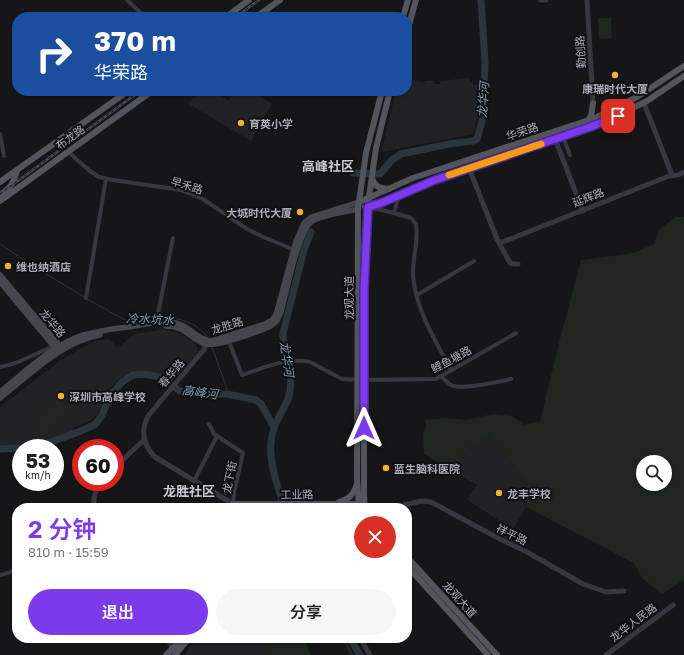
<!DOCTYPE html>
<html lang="zh">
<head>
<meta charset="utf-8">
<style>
  body { margin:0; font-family:"Golos Text","Noto Sans SC",sans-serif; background:#f6f6f6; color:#222; height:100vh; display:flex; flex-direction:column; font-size:15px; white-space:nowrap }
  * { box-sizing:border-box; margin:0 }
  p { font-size:13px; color:#767676 }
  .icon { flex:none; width:22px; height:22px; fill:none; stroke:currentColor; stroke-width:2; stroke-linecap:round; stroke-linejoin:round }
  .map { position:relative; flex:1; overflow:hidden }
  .drawer { position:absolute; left:12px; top:503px; width:400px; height:140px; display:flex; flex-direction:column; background:#fff; border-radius:16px; box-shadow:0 1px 3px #0004 }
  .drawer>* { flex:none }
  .guide { position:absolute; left:12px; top:12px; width:400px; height:84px; border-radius:16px; box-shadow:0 1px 3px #0004; background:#1a4fa0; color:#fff; overflow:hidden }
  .tools { position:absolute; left:636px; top:455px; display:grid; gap:8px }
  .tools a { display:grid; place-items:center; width:36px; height:36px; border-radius:50%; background:#fff; box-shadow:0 1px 3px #0004; font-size:20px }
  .speed { position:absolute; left:12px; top:439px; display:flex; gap:8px; font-size:20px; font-weight:700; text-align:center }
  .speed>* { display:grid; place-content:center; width:52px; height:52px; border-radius:50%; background:#fff; box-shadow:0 1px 3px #0004; line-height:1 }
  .speed small { font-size:10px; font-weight:400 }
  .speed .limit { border:6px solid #d22; background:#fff; color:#111 }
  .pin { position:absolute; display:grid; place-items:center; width:34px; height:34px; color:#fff; margin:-17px; border-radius:8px; box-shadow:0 2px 6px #0006 }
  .me { position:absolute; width:44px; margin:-22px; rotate:0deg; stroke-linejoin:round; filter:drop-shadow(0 0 3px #0008) }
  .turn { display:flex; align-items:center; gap:14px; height:84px; padding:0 16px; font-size:18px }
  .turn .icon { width:52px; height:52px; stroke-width:2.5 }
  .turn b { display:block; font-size:28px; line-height:34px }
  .round { display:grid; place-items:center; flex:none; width:42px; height:42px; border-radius:21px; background:#f6f6f6 }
  .summary { display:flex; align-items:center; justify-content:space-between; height:68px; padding:0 16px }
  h1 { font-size:24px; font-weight:600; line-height:30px; color:#7c3aed }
  .action { display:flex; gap:8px; margin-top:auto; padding:8px 16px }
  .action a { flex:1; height:46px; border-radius:24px; background:#7c3aed; color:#fff; font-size:16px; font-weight:600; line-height:46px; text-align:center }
  .action a+a { background:#f6f6f6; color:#222 }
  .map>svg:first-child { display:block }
  .built { fill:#222225 }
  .green { fill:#1e261f; fill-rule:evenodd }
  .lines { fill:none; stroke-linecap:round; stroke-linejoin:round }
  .stream { stroke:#2c353c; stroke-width:1 }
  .river { stroke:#2c353c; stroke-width:7 }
  .minor { stroke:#37383d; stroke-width:4 }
  .tertiary { stroke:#37383d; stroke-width:5 }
  .secondary { stroke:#45474d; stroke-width:5.5 }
  .primary { stroke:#53555c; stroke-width:6 }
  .rail-casing { stroke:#4a4c52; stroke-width:2.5 }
  .rail { stroke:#111113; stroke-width:1; stroke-dasharray:3; stroke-linecap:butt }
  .route-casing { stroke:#51269a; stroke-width:10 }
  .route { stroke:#7c3aed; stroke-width:7 }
  .slow { stroke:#f59e0b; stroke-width:7 }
  .poi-dot { fill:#f2b134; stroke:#111113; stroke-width:1.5 }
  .labels { text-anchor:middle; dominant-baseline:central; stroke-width:4; stroke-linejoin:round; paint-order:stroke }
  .street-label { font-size:11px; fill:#a8adb8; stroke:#111113 }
  .poi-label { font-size:11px; font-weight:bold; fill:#a8adb8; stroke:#111113; text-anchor:start }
  .water-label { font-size:12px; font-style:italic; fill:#7f9bb3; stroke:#111113 }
  .quarter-label { font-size:13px; font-weight:bold; fill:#c9ccd4; stroke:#111113 }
</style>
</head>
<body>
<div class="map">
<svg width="684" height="655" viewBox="0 0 684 655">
  <rect width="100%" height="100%" fill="#161618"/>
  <!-- built -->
  <path class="built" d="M407 78 425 83V81H433L434 84H440V81L468 78 470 80V82H473V85L479 84V113L473 134 381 152 396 91H407Z
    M205 91H211L229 101 235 91H251L272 104 251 141 187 103Z
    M165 329 183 335 188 338 196 344 198 353 172 381 164 375 141 372 129 373 120 378 111 388 97 415 91 420 73 428 74 438 41 448H24V445L0 446V407L62 359 95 341 109 339 118 348 134 334Z
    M488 436 515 467 527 486 526 507 507 540 493 531 500 521 467 500 477 485 453 471 467 451Z
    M196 638H269L261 655H184Z"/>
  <!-- green -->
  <path class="green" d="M598 18H611L612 38 599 39Z
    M675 217H684V580L662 594 642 578 634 563 526 507 527 485 515 467 488 436 467 451 453 471 424 454 423 435 426 426 425 420 445 418 466 420 493 414 512 416 524 425 540 421 560 339 581 260 633 253 654 244 659 230ZM643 462H665V484H643Z
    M59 397 73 415 42 438 29 421Z
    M269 638H304L311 655H261Z
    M341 638H345L354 655H350Z"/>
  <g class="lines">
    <!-- stream -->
    <path class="stream" d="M0 244 25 261 84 297
      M87 299 125 320 133 321 155 317
      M159 317C178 317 197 322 208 338
      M212 347 226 386 227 394"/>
    <!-- river -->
    <path class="river" d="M353 173 380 174 392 160 401 154 449 144 473 141 477 139 483 117 485 62 481 0
      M24 448 48 443 76 433 94 425 98 421 102 415 110 396 122 382 133 375 141 374 156 376 163 379 180 391 209 395 227 394 256 400 261 404 274 427
      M0 449 21 448
      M285 508C278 487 269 465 271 442 272 426 282 413 288 399 295 379 287 358 283 338V333L304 250 311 232
      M350 638 360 655"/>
    <!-- minor -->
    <path class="minor" d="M127 0 145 17
      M0 134 4 156
      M563 137 570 155
      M68 151 76 159 90 171 99 177 113 180 181 190 203 199 247 229 263 237 295 250
      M368 207 394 213 399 195
      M394 213 411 218 416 224C419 241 412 259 413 276 416 310 435 340 451 370
      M417 295 474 261
      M86 298 106 179
      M157 319 173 238
      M228 339 242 375C262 368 289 357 310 362L342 379 357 380
      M0 367 16 363 49 348 56 349
      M441 376C444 379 448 384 453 386 465 389 499 382 511 379
      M364 380 436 379 516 333
      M209 424 214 434 243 453 234 492 233 504
      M194 481 217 436
      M0 575 17 570"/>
    <!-- tertiary -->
    <path class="tertiary" d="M541 0H546
      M587 0 593 103
      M644 103 672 175
      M555 139 583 211
      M469 168 497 239 510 263 513 264H518
      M500 243 669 176 678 175 684 172
      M206 341 204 350 201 353 148 416C140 432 143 445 155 457L233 504 235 508
      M115 467 144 440
      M94 508V497L100 482
      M391 508 421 501 431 502 498 538 527 552 583 584 606 592 624 591
      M167 638 171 645 172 652
      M360 638 370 655
      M606 655 673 605"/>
    <!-- secondary -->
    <path class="secondary" d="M0 275 60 346V349
      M0 282 56 349 59 350
      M166 326C186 326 190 339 205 344 215 348 260 331 271 326L277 321 281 312C286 294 298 232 311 222 320 215 346 212 358 209
      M0 392C25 372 50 347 80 336 96 331 112 329 128 327 142 325 157 321 171 322 189 324 198 341 211 341L265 324 272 320 276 315 296 241 304 223 311 217 359 202
      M0 398C31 374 61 342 100 335"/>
    <!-- primary -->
    <path class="primary" d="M226 17 249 0
      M256 17 280 0
      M403 17 408 0
      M407 32 416 0
      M588 120 591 116 593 103
      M372 178C374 187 381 189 389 189
      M0 182 128 91
      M0 195C11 187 13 184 17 171
      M0 201 152 91
      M359 202 413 178 595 118 637 97 684 66
      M365 207 381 203 435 180 608 120 647 101 684 76
      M339 502C348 499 353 496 356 486
      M232 508 233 504H358L360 505
      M359 508 357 479 358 209 366 153 382 91
      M365 508 364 496V290L367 211 376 148 390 91
      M407 557 497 655
      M407 566 488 655
      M166 655 183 638
      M175 655 189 638"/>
    <defs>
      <path id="rail" d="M236 17 259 0
        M0 194 140 91"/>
    </defs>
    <!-- rail casing -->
    <use href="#rail" class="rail-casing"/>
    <!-- rail -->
    <use href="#rail" class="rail"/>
  </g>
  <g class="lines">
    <defs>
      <path id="route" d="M364 428V290L368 207 381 203 435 180 590 127 618 116"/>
    </defs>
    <!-- route casing -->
    <use href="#route" class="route-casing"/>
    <!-- route -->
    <use href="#route" class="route"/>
    <!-- slow -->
    <path class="slow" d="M449 175 541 144"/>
  </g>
  <!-- markers -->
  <g class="poi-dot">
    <circle cx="615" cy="75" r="4"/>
    <circle cx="241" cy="123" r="4"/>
    <circle cx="300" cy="212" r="4"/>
    <circle cx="8" cy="266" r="4"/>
    <circle cx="61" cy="396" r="4"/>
    <circle cx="386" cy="468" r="4"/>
    <circle cx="499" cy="493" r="4"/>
  </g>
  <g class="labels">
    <!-- street labels -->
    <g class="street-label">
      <text transform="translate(580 52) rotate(-93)">勤创路</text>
      <text transform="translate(522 131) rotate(-19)">华荣路</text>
      <text transform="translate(70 137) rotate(-36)">布龙路</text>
      <text transform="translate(187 185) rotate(17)">早禾路</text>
      <text transform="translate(588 197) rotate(-21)">延辉路</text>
      <text transform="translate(348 298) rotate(-90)">龙观大道</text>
      <text transform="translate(53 323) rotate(50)">龙华路</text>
      <text transform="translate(227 325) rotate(-17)">龙胜路</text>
      <text transform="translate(451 359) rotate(-28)">鲤鱼塘路</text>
      <text transform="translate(171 373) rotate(-50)">春华路</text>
      <text transform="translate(229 477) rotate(-79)">龙下街</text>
      <text transform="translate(297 494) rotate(-1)">工业路</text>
      <text transform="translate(512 534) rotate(26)">祥平路</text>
      <text transform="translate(460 599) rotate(48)">龙观大道</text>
      <text transform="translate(633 622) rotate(-37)">龙华人民路</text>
    </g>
    <!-- poi labels -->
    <g class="poi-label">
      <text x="615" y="88" text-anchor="middle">康瑞时代大厦</text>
      <text x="249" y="123">育英小学</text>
      <text x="292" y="212" text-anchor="end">大城时代大厦</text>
      <text x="16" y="266">维也纳酒店</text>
      <text x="69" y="396">深圳市高峰学校</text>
      <text x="394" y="468">蓝生脑科医院</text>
      <text x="507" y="493">龙丰学校</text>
    </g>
    <!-- water labels -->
    <g class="water-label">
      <text transform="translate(483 100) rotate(-86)">龙华河</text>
      <text transform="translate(150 319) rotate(2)">冷水坑水</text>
      <text transform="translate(287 359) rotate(82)">龙华河</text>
      <text transform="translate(200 392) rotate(7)">高峰河</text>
    </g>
    <!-- quarter labels -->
    <g class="quarter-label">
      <text x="328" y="166">高峰社区</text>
      <text x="189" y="491">龙胜社区</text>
    </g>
  </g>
</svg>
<div class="tools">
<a><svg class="icon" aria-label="search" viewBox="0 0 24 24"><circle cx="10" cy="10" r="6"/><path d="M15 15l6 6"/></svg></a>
</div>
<div class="speed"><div>53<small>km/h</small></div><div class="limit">60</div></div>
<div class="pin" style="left:618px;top:116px;background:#d93025"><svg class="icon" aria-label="arrive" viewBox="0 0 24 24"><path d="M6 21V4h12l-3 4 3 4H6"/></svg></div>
<svg class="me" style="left:364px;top:428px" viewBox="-20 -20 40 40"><path d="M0-17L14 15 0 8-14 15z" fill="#7c3aed" stroke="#fff" stroke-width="4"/></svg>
<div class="guide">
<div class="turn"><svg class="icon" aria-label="right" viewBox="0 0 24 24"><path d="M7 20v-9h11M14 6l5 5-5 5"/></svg><div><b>370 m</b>华荣路</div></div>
</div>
<section class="drawer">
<div class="summary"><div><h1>2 分钟</h1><p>810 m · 15:59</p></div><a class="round" style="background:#d93025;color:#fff"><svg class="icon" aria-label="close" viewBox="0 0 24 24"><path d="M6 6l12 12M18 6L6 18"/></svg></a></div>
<div class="action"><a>退出</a><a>分享</a></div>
</section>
</div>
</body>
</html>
